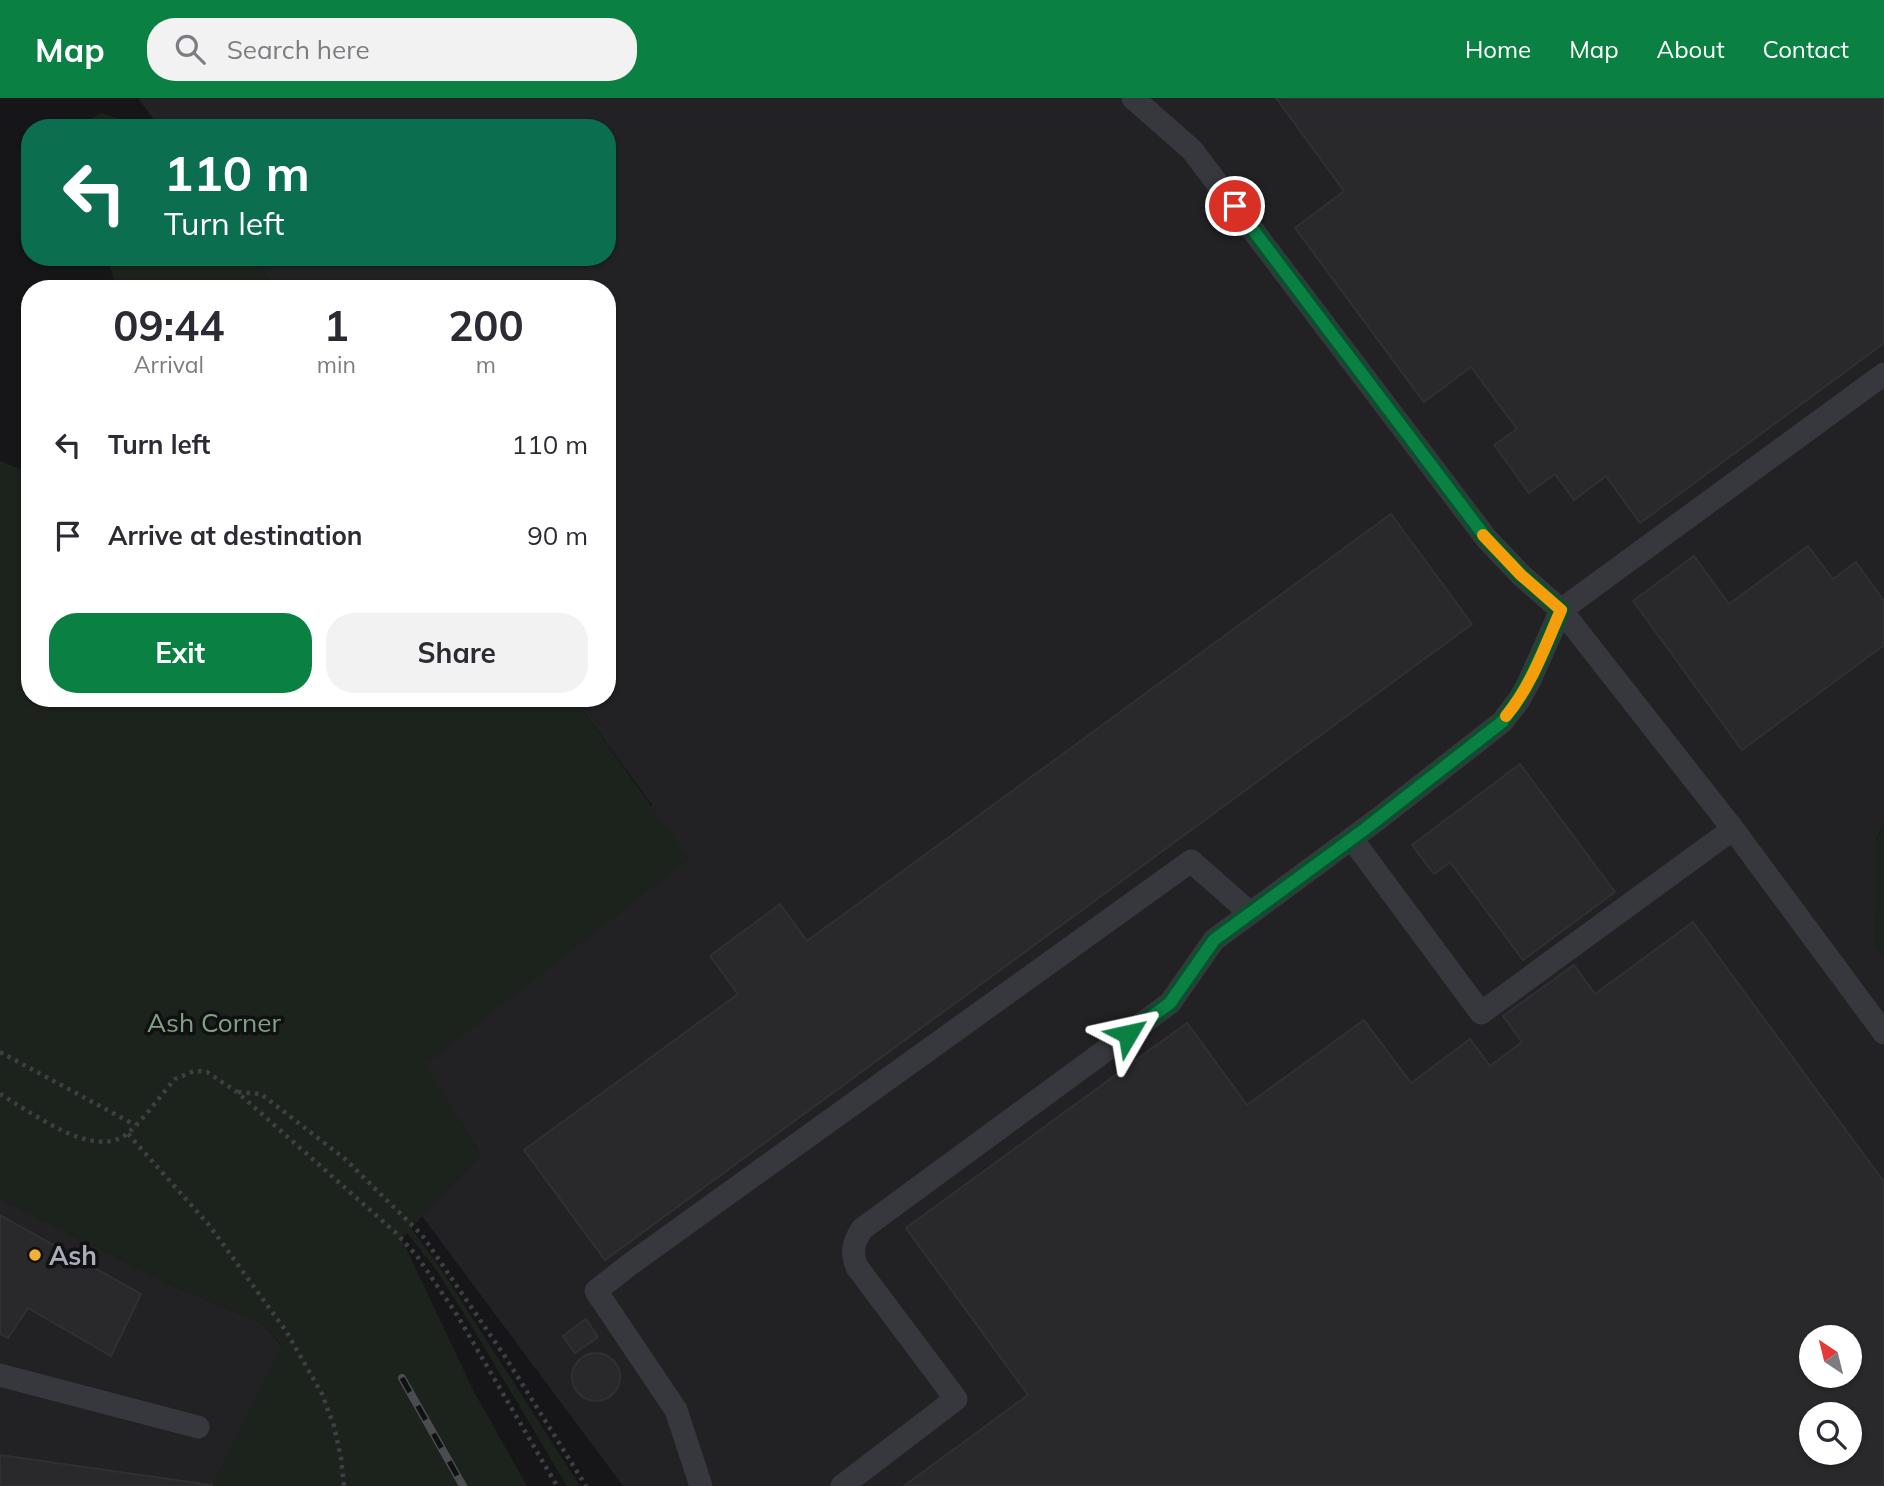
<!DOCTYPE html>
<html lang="en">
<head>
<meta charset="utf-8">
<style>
  body { margin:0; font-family:Mulish,sans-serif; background:#f2f2f3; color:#2b2b33; height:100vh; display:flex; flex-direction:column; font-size:26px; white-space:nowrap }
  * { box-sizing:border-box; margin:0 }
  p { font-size:23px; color:#7c7c81 }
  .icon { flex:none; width:38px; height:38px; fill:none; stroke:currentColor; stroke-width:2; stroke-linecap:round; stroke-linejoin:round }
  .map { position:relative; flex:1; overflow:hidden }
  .sheet { position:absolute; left:21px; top:182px; width:595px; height:427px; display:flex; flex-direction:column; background:#fff; border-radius:28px; box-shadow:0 2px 5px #0004 }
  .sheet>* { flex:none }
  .guide { position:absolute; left:21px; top:21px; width:595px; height:147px; border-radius:28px; box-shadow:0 2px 5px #0004; background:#0b6e4f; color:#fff; overflow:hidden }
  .needle { width:46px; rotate:325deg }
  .tools { position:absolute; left:1799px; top:1227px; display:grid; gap:14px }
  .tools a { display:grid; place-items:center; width:63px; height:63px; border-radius:50%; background:#fff; box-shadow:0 2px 5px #0004; font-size:35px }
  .pin { position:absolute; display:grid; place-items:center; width:60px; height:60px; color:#fff; margin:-30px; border:4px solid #fff; border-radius:50%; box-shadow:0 2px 7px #0007 }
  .me { position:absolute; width:77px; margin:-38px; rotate:54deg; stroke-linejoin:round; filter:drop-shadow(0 0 5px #0008) }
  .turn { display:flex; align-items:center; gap:24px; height:147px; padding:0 28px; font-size:32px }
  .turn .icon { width:91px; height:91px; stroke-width:2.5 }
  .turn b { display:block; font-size:49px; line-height:60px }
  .eta { display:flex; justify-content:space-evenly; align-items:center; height:119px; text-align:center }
  .eta b { font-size:42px; font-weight:700; line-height:49px }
  .primary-button { display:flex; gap:14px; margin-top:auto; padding:14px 28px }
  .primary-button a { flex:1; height:80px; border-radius:28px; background:#0b8043; color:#fff; font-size:28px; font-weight:700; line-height:80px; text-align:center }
  .primary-button a+a { background:#f2f2f3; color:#2b2b33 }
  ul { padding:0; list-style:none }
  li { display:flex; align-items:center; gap:21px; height:91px; padding:0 28px }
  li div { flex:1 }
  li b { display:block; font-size:26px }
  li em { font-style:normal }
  header { display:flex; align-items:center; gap:42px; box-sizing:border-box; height:98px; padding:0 35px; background:#0b8043; color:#fff }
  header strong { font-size:33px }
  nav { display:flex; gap:38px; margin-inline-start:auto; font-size:24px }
  .search { width:490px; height:63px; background:#f2f2f3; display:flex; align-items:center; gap:18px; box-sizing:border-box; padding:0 24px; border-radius:28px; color:#7c7c81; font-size:26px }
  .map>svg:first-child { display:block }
  .built { fill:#222225; fill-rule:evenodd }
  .green { fill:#1c231d }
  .building { fill:#29292c; stroke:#303034; stroke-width:2; fill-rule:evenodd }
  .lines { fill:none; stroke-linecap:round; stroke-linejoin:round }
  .path { stroke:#3d3f44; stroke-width:4.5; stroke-dasharray:3.5 5; stroke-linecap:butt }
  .lane { stroke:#37383d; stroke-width:23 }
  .rail-casing { stroke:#4a4c52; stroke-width:8 }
  .rail { stroke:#111113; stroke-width:5; stroke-dasharray:16; stroke-linecap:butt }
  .route-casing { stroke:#07532c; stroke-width:18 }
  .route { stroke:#0b8043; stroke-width:12 }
  .slow { stroke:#f59e0b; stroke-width:12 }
  .poi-dot { fill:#f2b134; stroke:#111113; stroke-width:2.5 }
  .labels { text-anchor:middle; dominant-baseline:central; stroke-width:7; stroke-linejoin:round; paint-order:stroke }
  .park-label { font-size:26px; fill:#7fa381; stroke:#111113 }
  .poi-label { font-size:26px; font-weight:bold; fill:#a8adb8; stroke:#111113; text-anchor:start }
</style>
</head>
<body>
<header>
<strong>Map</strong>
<div class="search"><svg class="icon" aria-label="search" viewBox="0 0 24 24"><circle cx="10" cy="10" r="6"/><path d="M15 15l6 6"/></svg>Search here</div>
<nav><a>Home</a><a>Map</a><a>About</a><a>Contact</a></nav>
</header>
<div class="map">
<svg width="1884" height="1388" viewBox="0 0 1884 1388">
  <rect width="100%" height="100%" fill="#161618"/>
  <!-- built -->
  <path class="built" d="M138 0H1884V725L1876 742 1884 754V1388H623L422 1118 481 1056 424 967 495 910 652 707 574 600H607V191H277L254 159H607V30H160ZM1811 1239H1850V1278H1811ZM1811 1316H1850V1354H1811Z
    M0 1100 169 1186 263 1226 282 1249 212 1388H0Z"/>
  <!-- green -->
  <path class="green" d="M101 15 147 30H76Z
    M107 159H254L277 191H117Z
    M0 363 30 375V600H574L689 761 425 967 481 1056 411 1130 439 1168 580 1388H567L474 1232 435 1170 407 1135 402 1141 472 1290 527 1388H212L282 1248 263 1226 169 1186 0 1100Z
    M1884 725V860L1875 847 1876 743Z"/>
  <!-- building -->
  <path class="building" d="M1276 0H1884V245L1640 425 1606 378 1574 402 1555 376 1529 395 1494 347 1517 331 1471 269 1424 304 1295 130 1344 93Z
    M1391 416 1472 526 605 1162 524 1052 738 896 710 858 780 806 807 843Z
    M1808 448 1833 481 1856 464 1884 503V547L1742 652 1633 503 1694 458 1729 506Z
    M1520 666 1615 794 1523 862 1450 764 1434 776 1412 747Z
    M1693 824 1884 1084V1388H904L1028 1297 906 1130 1187 925 1247 1007 1364 922 1411 985 1470 941 1490 968 1522 944 1503 918 1574 867 1595 896ZM1811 1239H1850V1278H1811ZM1811 1316H1850V1354H1811Z
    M0 1117 141 1196 111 1258 28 1210 8 1240 0 1236Z
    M586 1221 598 1239 575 1255 563 1238Z
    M572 1279a24 24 0 1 1 48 0a24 24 0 1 1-48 0Z
    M0 1357 212 1387V1388H0Z"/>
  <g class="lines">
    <!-- path -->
    <path class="path" d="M0 954 135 1027
      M238 994 261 996 345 1061 422 1137 506 1260 586 1388
      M0 996C30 1013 95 1064 128 1035 144 1021 160 998 175 981L194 973 207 974 237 994 396 1135 417 1158 457 1217 557 1388
      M128 1036 209 1127 286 1233 322 1296 334 1328 341 1360 344 1388"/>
    <!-- lane -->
    <path class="lane" d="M1133 0 1192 52 1486 440 1521 477 1561 512 1733 731 1884 935
      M1352 741 1481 915 1733 731
      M0 1277 198 1329
      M701 1388 676 1312 596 1193 629 1167 1191 763 1250 815
      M842 1388 956 1301 857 1169C851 1153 853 1145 862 1131L1170 905 1214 842 1378 721 1502 624 1519 602 1529 584 1561 512 1884 276"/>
    <defs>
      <path id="rail" d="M402 1280 463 1388"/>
    </defs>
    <!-- rail casing -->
    <use href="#rail" class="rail-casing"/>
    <!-- rail -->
    <use href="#rail" class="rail"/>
  </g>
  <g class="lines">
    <defs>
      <path id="route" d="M1128 936 1170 905 1214 842 1365 731 1502 624C1529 590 1544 551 1561 512L1521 477 1486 440 1235 108"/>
    </defs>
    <!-- route casing -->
    <use href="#route" class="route-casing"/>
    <!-- route -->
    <use href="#route" class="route"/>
    <!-- slow -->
    <path class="slow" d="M1483 437 1521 477 1561 512C1545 548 1532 587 1506 618"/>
  </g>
  <!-- markers -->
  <circle class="poi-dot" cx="35" cy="1157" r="7"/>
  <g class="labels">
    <!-- park labels -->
    <g class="park-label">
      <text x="214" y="924">Ash Corner</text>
    </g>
    <!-- poi labels -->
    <g class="poi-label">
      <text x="49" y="1157">Ash</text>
    </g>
  </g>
</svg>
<div class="tools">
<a><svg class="needle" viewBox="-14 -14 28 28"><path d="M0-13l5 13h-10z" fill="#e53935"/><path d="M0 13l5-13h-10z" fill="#7c7c81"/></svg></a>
<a><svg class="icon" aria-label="search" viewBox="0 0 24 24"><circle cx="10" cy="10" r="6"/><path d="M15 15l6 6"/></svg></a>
</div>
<div class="pin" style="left:1235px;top:108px;background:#d93025"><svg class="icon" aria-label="arrive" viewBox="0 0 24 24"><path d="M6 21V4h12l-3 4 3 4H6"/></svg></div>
<svg class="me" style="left:1128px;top:936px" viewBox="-20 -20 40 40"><path d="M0-17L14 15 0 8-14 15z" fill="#0b8043" stroke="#fff" stroke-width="4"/></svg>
<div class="guide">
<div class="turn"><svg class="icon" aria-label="left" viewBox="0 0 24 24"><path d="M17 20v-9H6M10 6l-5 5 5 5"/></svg><div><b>110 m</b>Turn left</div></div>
</div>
<section class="sheet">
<div class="eta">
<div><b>09:44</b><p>Arrival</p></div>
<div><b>1</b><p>min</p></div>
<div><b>200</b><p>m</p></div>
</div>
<ul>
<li><svg class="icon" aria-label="left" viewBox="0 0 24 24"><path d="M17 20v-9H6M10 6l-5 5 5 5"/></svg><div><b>Turn left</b></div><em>110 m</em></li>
<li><svg class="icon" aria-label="arrive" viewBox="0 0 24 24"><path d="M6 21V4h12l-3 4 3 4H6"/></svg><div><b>Arrive at destination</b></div><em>90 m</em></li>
</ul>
<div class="primary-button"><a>Exit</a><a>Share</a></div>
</section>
</div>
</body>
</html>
